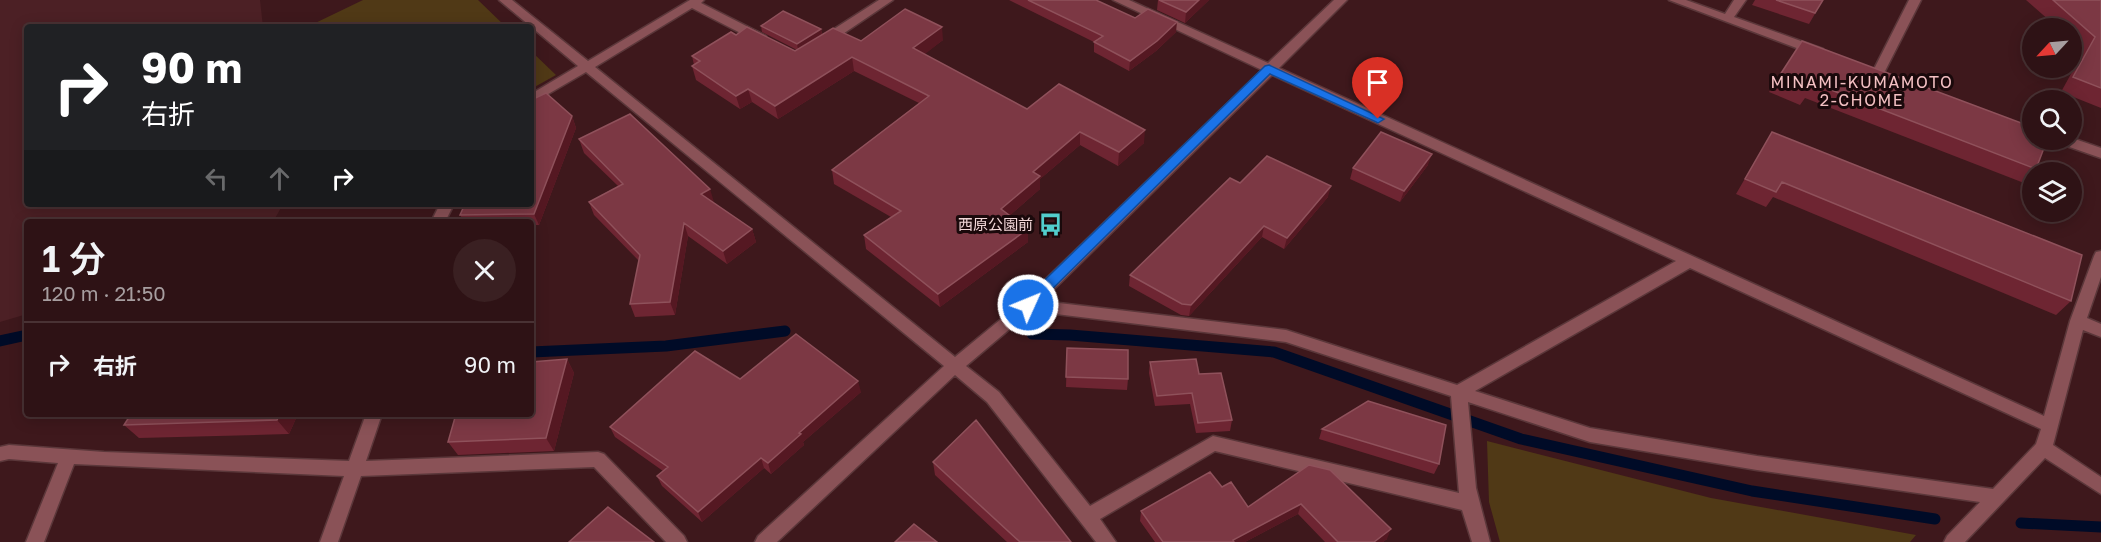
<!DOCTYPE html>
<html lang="ja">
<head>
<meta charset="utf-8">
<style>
  body { margin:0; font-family:"Golos Text","Noto Sans JP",sans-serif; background:#3a2022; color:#f1f3f6; height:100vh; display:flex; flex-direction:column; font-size:22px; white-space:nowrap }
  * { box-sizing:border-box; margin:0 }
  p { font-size:20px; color:#a79ea0 }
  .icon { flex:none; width:33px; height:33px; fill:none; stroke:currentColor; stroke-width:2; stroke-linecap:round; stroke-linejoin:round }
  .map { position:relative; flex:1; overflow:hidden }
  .details { position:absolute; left:24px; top:219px; width:510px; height:198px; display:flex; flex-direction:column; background:#2e1215; border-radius:6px; box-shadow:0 3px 15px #0003,0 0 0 2px #493234 }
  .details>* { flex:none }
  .banner { position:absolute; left:24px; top:24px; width:510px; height:183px; border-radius:6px; box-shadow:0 3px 15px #0003,0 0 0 2px #493234; background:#202124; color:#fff; overflow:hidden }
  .needle { width:39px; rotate:244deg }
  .fabs { position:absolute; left:2022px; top:18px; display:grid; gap:12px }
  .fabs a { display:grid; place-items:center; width:60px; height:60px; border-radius:50%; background:#2e1215; box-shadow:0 3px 15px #0003,0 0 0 2px #493234; font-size:30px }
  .pin { position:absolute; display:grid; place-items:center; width:51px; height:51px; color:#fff; margin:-62px -26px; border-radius:50% 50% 50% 0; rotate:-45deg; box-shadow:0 0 6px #0007 }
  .pin .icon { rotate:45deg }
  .me { position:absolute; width:66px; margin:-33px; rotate:46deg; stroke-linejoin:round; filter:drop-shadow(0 0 4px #0008) }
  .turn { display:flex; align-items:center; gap:21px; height:126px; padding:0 18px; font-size:27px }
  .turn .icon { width:78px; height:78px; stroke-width:2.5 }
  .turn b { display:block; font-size:42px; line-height:51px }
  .lanes { display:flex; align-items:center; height:57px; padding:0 18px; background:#0003; justify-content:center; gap:30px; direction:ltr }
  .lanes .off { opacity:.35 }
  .round { display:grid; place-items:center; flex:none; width:63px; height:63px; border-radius:32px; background:#3a2022 }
  .overview { display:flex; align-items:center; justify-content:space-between; height:102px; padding:0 18px }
  h1 { font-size:36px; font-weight:600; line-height:45px }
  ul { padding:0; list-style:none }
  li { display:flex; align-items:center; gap:18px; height:84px; padding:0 18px; border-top:2px solid #493234 }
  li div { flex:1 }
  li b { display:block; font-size:22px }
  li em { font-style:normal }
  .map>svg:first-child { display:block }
  .built { fill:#4c2025 }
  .green { fill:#503916 }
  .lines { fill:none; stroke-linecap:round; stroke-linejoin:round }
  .stream { stroke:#000b27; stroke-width:11 }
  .minor-casing { stroke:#5b373a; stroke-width:3 }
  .minor { fill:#8a5257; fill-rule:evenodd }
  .wall { fill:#6e2532 }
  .shaded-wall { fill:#551822 }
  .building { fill:#7c3844; stroke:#8f515b; stroke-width:1.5 }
  .route { fill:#1a73e8; stroke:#114b97; stroke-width:1.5 }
  .labels { text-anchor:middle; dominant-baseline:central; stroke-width:6; stroke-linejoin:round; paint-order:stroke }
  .poi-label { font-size:15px; fill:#f2d7d8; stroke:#1a090b; text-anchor:end }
  .neighbourhood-label { font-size:16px; letter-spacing:1.5px; fill:#f4c0c3; stroke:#1a090b }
</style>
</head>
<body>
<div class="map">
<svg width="2101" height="542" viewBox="0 0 2101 542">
  <rect width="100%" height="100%" fill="#3e181c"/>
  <!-- built -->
  <path class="built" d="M0 0H260L263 27H27V204H283L273 222H27V314L0 322Z"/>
  <!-- green -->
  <path class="green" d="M363 0H478L506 27H307Z
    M531 51 556 75 531 89Z
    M1487 441 1711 498 1916 535 1910 542H1500L1489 502Z"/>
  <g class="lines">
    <!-- stream -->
    <path class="stream" d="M1032 334 1070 335 1274 352 1521 439 1752 491 1935 519
      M0 341 27 335
      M531 352 666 346 785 331
      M2021 523 2101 527"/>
    <defs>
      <path id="minor" d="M499 0H512L588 61 690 0H704L701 3 766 36V42H758L692 8 595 67 955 357 1023 301 1262 70 1113 0H1129L1268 63 1334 0H1347L1279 68 2044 416 2070 321 2094 256 2096 252 2101 251V277L2087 318 2101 324V337L2083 330 2053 445 2101 477V494L2045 458 1965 542H1944L1947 536 1980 502 1757 470 1590 442 1468 402 1476 488 1490 542H1472L1462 510 1215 451 1100 519 1116 542H1096L987 402 955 375 777 542H755L758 536 944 366 586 72 531 104V94L578 66ZM1272 75 1676 261 1457 385 1286 330 1042 301ZM1690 268 2041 429 2036 444 1993 489 1757 456 1590 428 1475 391ZM1031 311 1286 342 1451 396 1459 493 1213 436 1090 506 999 392 966 366Z
        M879 0H893L828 44H820V38Z
        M1669 0H1686L1725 14 1734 0H1746L1734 17 1823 49 1825 52 1819 56 1815 55Z
        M1909 0H1921L1884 73 1882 76H1874L1872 73Z
        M2072 138 2101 148V158L2058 143 2056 140Z
        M440 204H454L445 222H431Z
        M366 414H382L366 461 598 452 604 454 684 536 687 542H666L594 467 361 476 338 542H320L344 476 74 464 44 542H26L58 463 9 459 0 461V447L9 445 104 452 349 461Z"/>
    </defs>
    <!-- minor casing -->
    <use href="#minor" class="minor-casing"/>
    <!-- minor -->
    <use href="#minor" class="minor"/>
  </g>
  <!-- wall -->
  <path class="wall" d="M1009 0H1096L1135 18 1176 32 1156 51 1129 71 1094 52V42Z
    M1158 0H1209L1185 23 1157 10Z
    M1755 0H1823L1809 24 1752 5Z
    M2026 0H2101V108L2061 92 2083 52 2072 41V28H2058Z
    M761 26 821 29 822 34 861 41 943 40 924 54 1027 109 1144 143 1118 166 1080 145 1040 179V189L1009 216 1028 229V242L940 307 866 249 864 235 891 217 834 184 832 170 919 103 854 71 778 119 752 102 740 109 696 80 692 66 694 65 692 56 736 35 795 51 797 50 762 32Z
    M1802 41 2036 169 2024 183 1805 98 1800 105 1769 92Z
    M572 116 576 128 539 225H531V222H464L460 215Z
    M1772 132 2071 301 2056 315 1773 197 1766 207 1736 194Z
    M579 139 714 203 752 229 756 242 727 264 688 236 675 315 635 317 630 304 639 261 594 215 589 202 618 186 584 153Z
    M1428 165 1400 202 1350 179 1353 168Z
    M1240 183 1328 197 1284 249 1262 237 1189 316 1181 315 1129 286 1130 275Z
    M1067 348 1128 379 1127 390 1066 387Z
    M567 359 574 373 554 451 458 455 448 442Z
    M1150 362 1199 374 1232 420 1230 431 1196 433 1190 404 1155 406 1149 373Z
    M740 379 861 392 803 442 804 445 771 474 764 468 702 522 662 486 657 476 663 471 615 437 610 427Z
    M131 414H298L289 434 139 438 124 425Z
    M1322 429 1439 464 1434 474 1319 439Z
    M933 462 1071 542H1007L935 475Z
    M1309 465 1387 539 1383 542H1325L1298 514 1245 542H1155L1140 521 1141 511 1222 487 1248 507Z"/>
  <!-- shaded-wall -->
  <path class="shaded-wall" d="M1199 0H1209L1185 23 1186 12Z
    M1177 22 1176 32 1156 51 1129 71 1130 61Z
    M942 27 943 40 915 62 913 48Z
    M821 29 822 35 798 50 797 44Z
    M852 57 854 71 778 119 775 106Z
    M748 89 752 102 740 109 736 96Z
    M572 116 576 128 539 225 534 214Z
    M1145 130 1144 143 1118 166 1119 152Z
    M1080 132V145L1040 179V189L1001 223V209L1033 172Z
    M1432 154 1428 165 1400 202 1404 191Z
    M1331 186 1328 197 1284 249 1287 238Z
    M710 189 714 202 701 194Z
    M684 223 688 236 675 315 670 302Z
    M1264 226 1262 237 1189 316 1191 305Z
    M752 229 756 242 727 264 723 251Z
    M1028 229V242L940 307 938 294Z
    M567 359 574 373 554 451 546 438Z
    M858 381 861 392 803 442 804 445 771 474 768 463 799 433Z
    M280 414H298L289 434 277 420Z
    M761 458 764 468 702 522 698 512Z
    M1301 504 1298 514 1245 542H1232L1233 540Z
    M1391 529 1387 539 1383 542H1374Z"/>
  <!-- building -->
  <path class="building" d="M1028 0H1096L1135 18 1148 9 1177 22 1157 41 1130 61 1094 42 1103 36Z
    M1159 0H1199L1186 12Z
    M1776 0H1823L1815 13Z
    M2053 0H2101V88L2073 77 2095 37Z
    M905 9 942 27 913 48 1027 109 1059 84 1145 130 1119 152 1080 132 1033 172 1040 176 1001 209 1028 229 938 294 864 235 901 211 832 170 929 96 852 57 775 106 748 89 736 96 692 66 700 61 692 56 731 32 736 35 747 27 795 51 833 28 861 41Z
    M783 11 821 29 797 44 761 26Z
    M1802 41 2032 127V140H2047L2036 169 1813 83 1809 90 1778 78Z
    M546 93 572 116 534 214 460 215 465 204H531V100Z
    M630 114 710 189 701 194 752 229 723 251 684 223 670 302 630 304 640 255 589 202 623 184 579 139Z
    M1381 132 1432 154 1404 191 1353 168Z
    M1772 132 2082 255 2071 301 1782 182 1776 192 1745 179Z
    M1267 156 1331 186 1287 238 1264 226 1191 305 1182 304 1130 275 1230 178 1240 183Z
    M796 334 858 381 799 433 801 434 768 463 761 458 698 512 657 476 668 467 610 427 695 351 740 379Z
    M1067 348 1128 350V379L1066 377Z
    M567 359 546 438 448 442 456 414H531V362Z
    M1196 359 1199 374 1221 373 1232 420 1198 423 1192 393 1157 396 1150 362Z
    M1368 401 1446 425 1439 464 1322 429Z
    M131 414H280L277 420 124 425Z
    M976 420 1071 542H1020L933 462Z
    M1309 465 1330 470 1391 529 1374 542H1338L1301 504 1233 540 1234 542H1163L1141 511 1210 472 1222 487 1231 482 1248 507Z
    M608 507 654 542H569Z
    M914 524 937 542H895Z"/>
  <!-- route -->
  <path class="route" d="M1269 65 1384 119 1378 123 1374 121 1270 74 1032 309H1023L1020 305 1023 301 1265 66Z"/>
  <!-- icons -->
  <defs>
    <symbol id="bus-bare" viewBox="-9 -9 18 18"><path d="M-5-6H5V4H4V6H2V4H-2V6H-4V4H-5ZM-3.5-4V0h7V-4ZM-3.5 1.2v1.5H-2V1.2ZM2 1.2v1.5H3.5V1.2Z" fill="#52cdcc" stroke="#1a090b" stroke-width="2.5" paint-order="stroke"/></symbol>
  </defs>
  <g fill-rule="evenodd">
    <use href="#bus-bare" x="1034" y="208" width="33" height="33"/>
  </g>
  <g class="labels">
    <!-- poi labels -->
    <g class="poi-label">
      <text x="1033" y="224">西原公園前</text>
    </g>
    <!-- neighbourhood labels -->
    <g class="neighbourhood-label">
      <text x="1862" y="82">MINAMI-KUMAMOTO<tspan x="1862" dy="18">2-CHOME</tspan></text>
    </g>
  </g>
</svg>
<div class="fabs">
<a><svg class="needle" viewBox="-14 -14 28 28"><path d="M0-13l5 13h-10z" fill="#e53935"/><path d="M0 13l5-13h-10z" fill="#a79ea0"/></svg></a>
<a><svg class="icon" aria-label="search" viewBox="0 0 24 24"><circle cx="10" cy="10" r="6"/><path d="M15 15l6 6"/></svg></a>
<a><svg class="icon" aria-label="layers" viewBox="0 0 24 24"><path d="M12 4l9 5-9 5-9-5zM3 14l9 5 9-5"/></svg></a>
</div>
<div class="pin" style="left:1378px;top:119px;background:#d93025"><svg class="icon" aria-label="arrive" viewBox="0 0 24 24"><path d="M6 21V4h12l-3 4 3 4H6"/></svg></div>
<svg class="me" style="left:1028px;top:305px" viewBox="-20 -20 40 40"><circle r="17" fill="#1a73e8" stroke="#fff" stroke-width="3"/><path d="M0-11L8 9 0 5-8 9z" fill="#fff"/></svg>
<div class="banner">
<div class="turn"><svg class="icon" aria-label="right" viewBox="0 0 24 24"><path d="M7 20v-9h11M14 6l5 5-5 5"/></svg><div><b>90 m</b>右折</div></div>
<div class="lanes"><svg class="icon off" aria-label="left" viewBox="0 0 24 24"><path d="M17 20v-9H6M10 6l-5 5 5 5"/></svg><svg class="icon off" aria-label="ahead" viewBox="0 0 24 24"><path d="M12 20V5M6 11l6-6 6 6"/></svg><svg class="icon" aria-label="right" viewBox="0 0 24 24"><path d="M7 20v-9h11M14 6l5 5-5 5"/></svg></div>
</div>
<section class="details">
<div class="overview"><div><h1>1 分</h1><p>120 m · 21:50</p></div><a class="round"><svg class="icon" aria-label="close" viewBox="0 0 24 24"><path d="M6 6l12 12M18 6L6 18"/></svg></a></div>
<ul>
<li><svg class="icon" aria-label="right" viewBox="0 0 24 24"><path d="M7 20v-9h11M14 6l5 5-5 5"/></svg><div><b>右折</b></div><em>90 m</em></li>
</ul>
</section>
</div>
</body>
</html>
